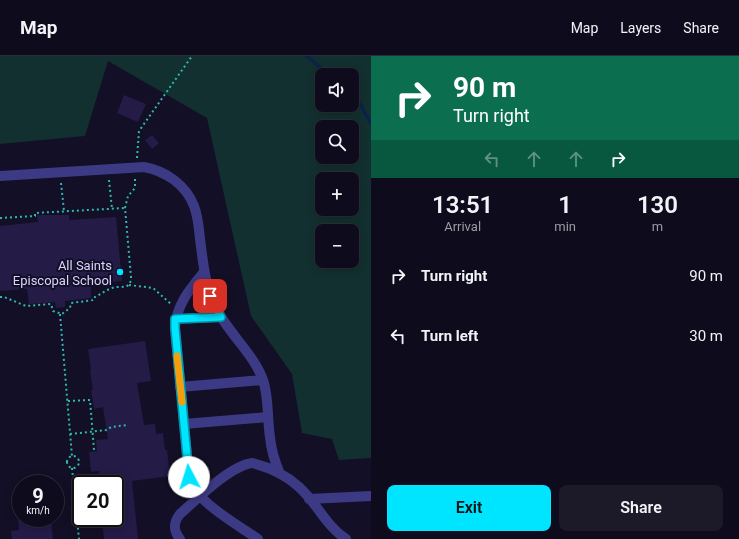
<!DOCTYPE html>
<html lang="en">
<head>
<meta charset="utf-8">
<style>
  body { margin:0; font-family:Roboto,sans-serif; background:#1c1929; color:#f1f3f6; height:100vh; display:flex; flex-direction:column; font-size:15px; white-space:nowrap }
  * { box-sizing:border-box; margin:0 }
  p { font-size:13px; color:#9b9ba3 }
  .icon { flex:none; width:22px; height:22px; fill:none; stroke:currentColor; stroke-width:2; stroke-linecap:round; stroke-linejoin:round }
  .map { position:relative; flex:1; overflow:hidden }
  .drawer { display:flex; flex-direction:column; background:#0e0b1c; width:368px }
  .drawer>* { flex:none }
  .hud { background:#0b6e4f; color:#fff; overflow:hidden }
  .fabs { position:absolute; left:315px; top:12px; display:grid; gap:8px }
  .fabs a { display:grid; place-items:center; width:44px; height:44px; border-radius:8px; background:#0e0b1c; box-shadow:0 2px 10px #0003,0 0 0 1px #2e2b3b; font-size:20px }
  .speed { position:absolute; left:12px; top:419px; display:flex; gap:8px; font-size:20px; font-weight:700; text-align:center }
  .speed>* { display:grid; place-content:center; width:52px; height:52px; border-radius:50%; background:#0e0b1c; box-shadow:0 2px 10px #0003,0 0 0 1px #2e2b3b; line-height:1 }
  .speed small { font-size:10px; font-weight:400 }
  .speed .limit { border:2px solid #111; border-radius:6px; background:#fff; color:#111 }
  .pin { position:absolute; display:grid; place-items:center; width:34px; height:34px; color:#fff; margin:-17px; border-radius:8px; box-shadow:0 2px 6px #0006 }
  .me { position:absolute; width:44px; margin:-22px; rotate:355deg; stroke-linejoin:round; filter:drop-shadow(0 0 3px #0008) }
  .turn { display:flex; align-items:center; gap:14px; height:84px; padding:0 16px; font-size:18px }
  .turn .icon { width:52px; height:52px; stroke-width:2.5 }
  .turn b { display:block; font-size:28px; line-height:34px }
  .lanes { display:flex; align-items:center; height:38px; padding:0 16px; background:#0003; justify-content:center; gap:20px; direction:ltr }
  .lanes .off { opacity:.35 }
  .eta { display:flex; justify-content:space-evenly; align-items:center; height:68px; text-align:center }
  .eta b { font-size:24px; font-weight:600; line-height:28px }
  .cta { display:flex; gap:8px; margin-top:auto; padding:8px 16px }
  .cta a { flex:1; height:46px; border-radius:8px; background:#00e5ff; color:#111; font-size:16px; font-weight:600; line-height:46px; text-align:center }
  .cta a+a { background:#1c1929; color:#f1f3f6 }
  ul { padding:0; list-style:none }
  li { display:flex; align-items:center; gap:12px; height:60px; padding:0 16px }
  li div { flex:1 }
  li b { display:block; font-size:15px }
  li em { font-style:normal }
  header { display:flex; align-items:center; gap:24px; box-sizing:border-box; height:56px; padding:0 20px; background:#0e0b1c; border-bottom:1px solid #2e2b3b }
  header strong { font-size:19px }
  nav { display:flex; gap:22px; margin-inline-start:auto; font-size:14px }
  main { display:flex; flex:1; min-height:0 }
  .map>svg:first-child { display:block }
  .green { fill:#12302f; fill-rule:evenodd }
  .lines { fill:none; stroke-linecap:round; stroke-linejoin:round }
  .stream { stroke:#0c2248; stroke-width:3.5 }
  .building { fill:#241b47 }
  .path { stroke:#2fb8b0; stroke-width:2; stroke-dasharray:2 3; stroke-linecap:butt }
  .minor { stroke:#3d3a85; stroke-width:10 }
  .route-casing { stroke:#0095a6; stroke-width:10 }
  .route { stroke:#00e5ff; stroke-width:7 }
  .slow { stroke:#f59e0b; stroke-width:7 }
  .poi-dot { fill:#00e5ff; stroke:#130f26; stroke-width:1.5 }
  .labels { text-anchor:middle; dominant-baseline:central; stroke-width:4; stroke-linejoin:round; paint-order:stroke }
  .poi-label { font-size:13px; fill:#d9d4ff; stroke:#130f26; text-anchor:end }
</style>
</head>
<body>
<header>
<strong>Map</strong>
<nav><a>Map</a><a>Layers</a><a>Share</a></nav>
</header>
<main>
<div class="map">
<svg width="371" height="483" viewBox="0 0 371 483">
  <rect width="100%" height="100%" fill="#130f26"/>
  <!-- green -->
  <path class="green" d="M0 0H371V402L339 404 332 383 302 377 292 318 251 260 207 62 108 5 85 80 0 88ZM322 19H352V49H322ZM322 71H352V101H322ZM322 123H352V153H322ZM322 175H352V205H322Z"/>
  <g class="lines">
    <!-- stream -->
    <path class="stream" d="M307 0 329 19
      M352 39 358 44 371 68"/>
  </g>
  <!-- building -->
  <path class="building" d="M124 39 146 48 138 66 117 57Z
    M152 79 159 87 152 93 145 84Z
    M37 159H69V164L116 161 122 225 91 228V242L65 245V251L56 252 55 246 29 248 27 233 0 235V170L38 166Z
    M145 285 151 325 137 327 144 369 155 368 156 378 163 377 165 394H167L170 420 132 425 138 483H104L102 462H115V426L100 428 99 415 91 416 89 396 97 395 96 384 108 383 103 351 94 353 91 334H93L90 314 91 313 88 293Z
    M18 462H51L53 483H12L11 475 19 474Z"/>
  <g class="lines">
    <!-- path -->
    <path class="path" d="M137 102 139 75 192 0
      M109 124 112 153
      M61 127 64 155
      M0 162 35 160V157L125 152
      M129 229 153 232 171 248
      M0 241H4L26 250 51 248 53 255 62 258 70 252 71 247 94 244 95 241C101 238 106 234 112 232 120 229 131 235 131 221L125 152 128 140 135 132V121
      M60 258 72 400
      M68 345 90 344 94 394
      M70 378 107 374 111 371 128 369
      M67 406a6 6 0 1 1 12 0a6 6 0 1 1-12 0Z
      M72 412 79 483"/>
    <!-- minor -->
    <path class="minor" d="M0 120 144 111C166 115 186 129 194 150 198 160 199 172 200 183 203 206 205 229 215 250 227 276 254 298 263 324 269 341 267 362 270 381 271 394 275 406 280 418
      M204 216C190 233 176 249 175 272L189 421C194 445 238 469 258 483
      M175 263 221 261
      M180 331 263 324
      M184 368 268 361
      M309 443 371 440
      M180 483C173 474 173 467 180 458 197 443 230 410 252 407 268 411 286 419 299 431 317 447 325 469 346 483"/>
  </g>
  <g class="lines">
    <defs>
      <path id="route" d="M189 421 175 272V263L221 261 210 240"/>
    </defs>
    <!-- route casing -->
    <use href="#route" class="route-casing"/>
    <!-- route -->
    <use href="#route" class="route"/>
    <!-- slow -->
    <path class="slow" d="M177 300 182 346"/>
  </g>
  <!-- markers -->
  <circle class="poi-dot" cx="120" cy="216" r="4"/>
  <g class="labels">
    <!-- poi labels -->
    <g class="poi-label">
      <text x="112" y="209">All Saints<tspan x="112" dy="15">Episcopal School</tspan></text>
    </g>
  </g>
</svg>
<div class="fabs">
<a><svg class="icon" aria-label="sound" viewBox="0 0 24 24"><path d="M4 9h4l5-4v14l-5-4H4zM17 9q2 3 0 6"/></svg></a>
<a><svg class="icon" aria-label="search" viewBox="0 0 24 24"><circle cx="10" cy="10" r="6"/><path d="M15 15l6 6"/></svg></a>
<a>+</a>
<a>−</a>
</div>
<div class="speed"><div>9<small>km/h</small></div><div class="limit">20</div></div>
<div class="pin" style="left:210px;top:240px;background:#d93025"><svg class="icon" aria-label="arrive" viewBox="0 0 24 24"><path d="M6 21V4h12l-3 4 3 4H6"/></svg></div>
<svg class="me" style="left:189px;top:421px" viewBox="-20 -20 40 40"><circle r="19" fill="#fff"/><path d="M0-13L10 11 0 6-10 11z" fill="#00e5ff"/></svg>
</div>
<section class="drawer">
<div class="hud">
<div class="turn"><svg class="icon" aria-label="right" viewBox="0 0 24 24"><path d="M7 20v-9h11M14 6l5 5-5 5"/></svg><div><b>90 m</b>Turn right</div></div>
<div class="lanes"><svg class="icon off" aria-label="left" viewBox="0 0 24 24"><path d="M17 20v-9H6M10 6l-5 5 5 5"/></svg><svg class="icon off" aria-label="ahead" viewBox="0 0 24 24"><path d="M12 20V5M6 11l6-6 6 6"/></svg><svg class="icon off" aria-label="ahead" viewBox="0 0 24 24"><path d="M12 20V5M6 11l6-6 6 6"/></svg><svg class="icon" aria-label="right" viewBox="0 0 24 24"><path d="M7 20v-9h11M14 6l5 5-5 5"/></svg></div>
</div>
<div class="eta">
<div><b>13:51</b><p>Arrival</p></div>
<div><b>1</b><p>min</p></div>
<div><b>130</b><p>m</p></div>
</div>
<ul>
<li><svg class="icon" aria-label="right" viewBox="0 0 24 24"><path d="M7 20v-9h11M14 6l5 5-5 5"/></svg><div><b>Turn right</b></div><em>90 m</em></li>
<li><svg class="icon" aria-label="left" viewBox="0 0 24 24"><path d="M17 20v-9H6M10 6l-5 5 5 5"/></svg><div><b>Turn left</b></div><em>30 m</em></li>
</ul>
<div class="cta"><a>Exit</a><a>Share</a></div>
</section>
</main>
</body>
</html>
